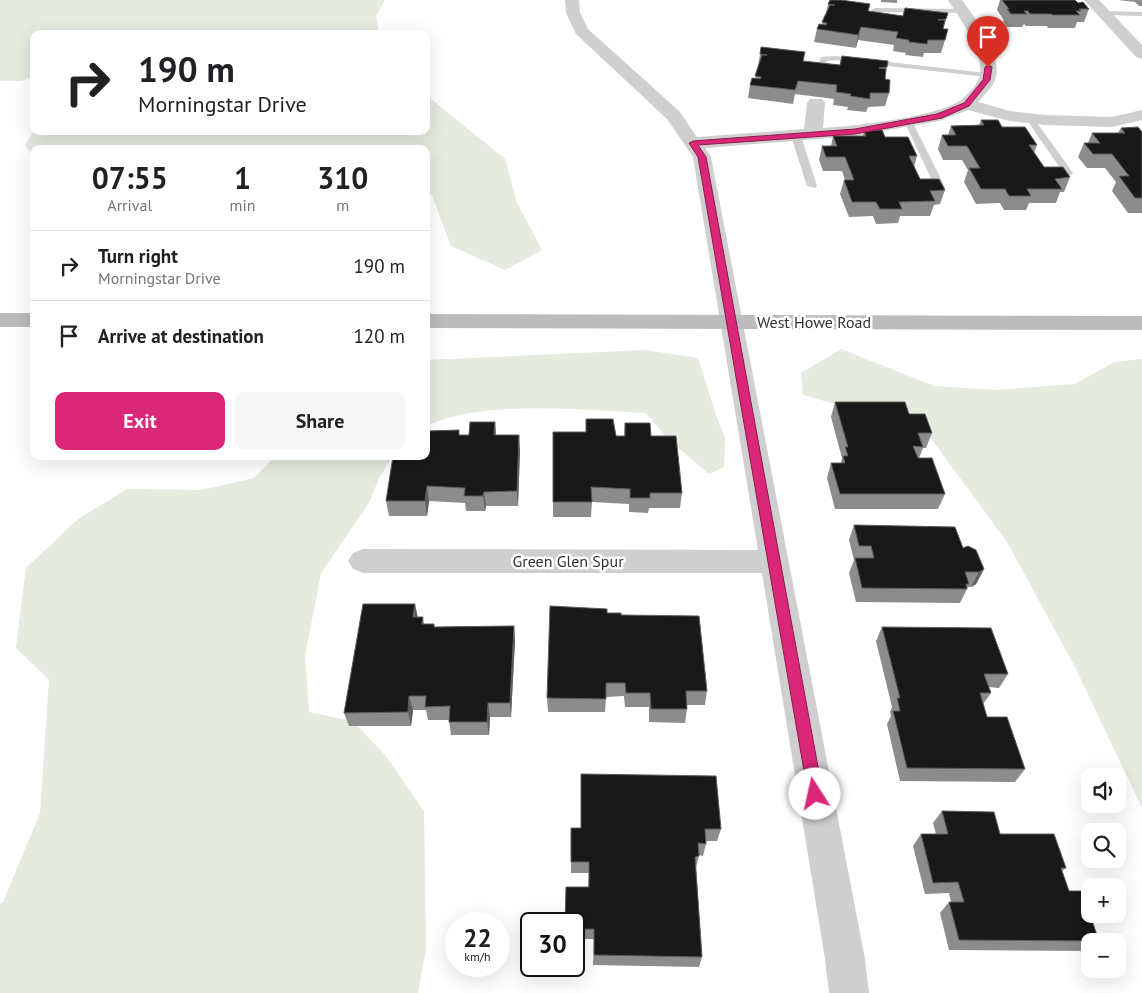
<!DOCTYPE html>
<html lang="en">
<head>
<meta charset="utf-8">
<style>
  body { margin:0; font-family:"PT Sans",sans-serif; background:#f6f6f6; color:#202124; height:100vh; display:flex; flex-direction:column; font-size:19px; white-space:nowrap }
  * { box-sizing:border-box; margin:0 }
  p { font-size:16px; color:#757577 }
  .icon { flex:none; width:28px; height:28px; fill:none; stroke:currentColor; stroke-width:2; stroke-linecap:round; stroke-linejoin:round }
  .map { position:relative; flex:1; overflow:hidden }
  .side { position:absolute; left:30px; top:145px; width:400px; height:315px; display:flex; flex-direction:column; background:#fff; border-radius:10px; box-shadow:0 5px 20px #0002 }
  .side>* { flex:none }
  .banner { position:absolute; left:30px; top:30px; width:400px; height:105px; border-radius:10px; box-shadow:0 5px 20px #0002; background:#fff; color:#202124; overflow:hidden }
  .controls { position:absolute; left:1081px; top:768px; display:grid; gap:10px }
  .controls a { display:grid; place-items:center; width:45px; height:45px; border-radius:10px; background:#fff; box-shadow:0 5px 20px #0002; font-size:25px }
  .speed { position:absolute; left:445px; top:912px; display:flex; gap:10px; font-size:25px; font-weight:700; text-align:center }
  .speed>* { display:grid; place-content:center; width:65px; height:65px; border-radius:50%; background:#fff; box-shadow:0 5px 20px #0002; line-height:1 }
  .speed small { font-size:12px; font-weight:400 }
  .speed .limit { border:2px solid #111; border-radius:8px; background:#fff; color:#111 }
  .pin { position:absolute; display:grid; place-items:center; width:42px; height:42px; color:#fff; margin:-51px -21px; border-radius:50% 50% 50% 0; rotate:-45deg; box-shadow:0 0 5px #0007 }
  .pin .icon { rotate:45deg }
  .me { position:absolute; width:55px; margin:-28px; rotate:350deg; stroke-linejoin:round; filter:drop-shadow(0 0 4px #0008) }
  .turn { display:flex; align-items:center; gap:18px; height:105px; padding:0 25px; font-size:22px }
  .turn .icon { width:65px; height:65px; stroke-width:2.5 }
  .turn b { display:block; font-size:35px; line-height:42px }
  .eta { display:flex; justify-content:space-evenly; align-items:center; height:85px; text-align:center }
  .eta b { font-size:30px; font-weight:800; line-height:35px }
  .button { display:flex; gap:10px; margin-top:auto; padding:10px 25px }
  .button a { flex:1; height:58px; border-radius:10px; background:#db2777; color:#fff; font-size:20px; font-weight:800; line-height:58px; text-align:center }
  .button a+a { background:#f6f6f6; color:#202124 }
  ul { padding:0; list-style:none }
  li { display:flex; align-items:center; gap:15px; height:70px; padding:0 25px; border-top:1px solid #e0e0e0 }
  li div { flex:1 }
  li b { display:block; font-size:19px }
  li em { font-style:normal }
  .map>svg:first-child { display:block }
  .green { fill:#e5ebde }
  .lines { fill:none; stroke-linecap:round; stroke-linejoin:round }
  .service { fill:#cfcfcf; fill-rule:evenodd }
  .minor { fill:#cfcfcf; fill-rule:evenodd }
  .secondary { fill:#bcbcbc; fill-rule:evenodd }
  .wall { fill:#8c8c8c }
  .shaded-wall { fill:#5e5e5e }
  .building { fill:#191919; stroke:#5e5e5e }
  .route { fill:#db2777; stroke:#8e194d }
  .labels { text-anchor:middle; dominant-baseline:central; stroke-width:5; stroke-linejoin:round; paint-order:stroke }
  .street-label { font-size:16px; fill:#323232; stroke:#fff }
</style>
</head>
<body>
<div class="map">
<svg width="1142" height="993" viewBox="0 0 1142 993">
  <rect width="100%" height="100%" fill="#fff"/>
  <!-- green -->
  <path class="green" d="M0 0H385L376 16 379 34H34V76L21 81H0Z
    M426 95 505 159 517 203 542 250 505 270 451 246 432 195H426V149H34V158L25 145 34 131H426Z
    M841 349 934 386 998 390 1075 384 1114 362 1142 359V808L1075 667 1007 542 924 429 803 395 801 373Z
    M645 350 698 358 717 418 725 437 724 467 709 474 669 440 646 413C581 410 485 399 426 426V360Z
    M275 456H393L379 478 369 503 321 573 305 656 309 712 353 721 385 755 424 811 426 949 418 993H0V904L3 902 40 813 49 680 16 648 26 568 78 519 127 489 201 490 254 478Z"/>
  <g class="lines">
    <!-- service -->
    <path class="service" d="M875 8 963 9 967 11 963 13 872 12 871 10Z
      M1101 11 1142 12V16L1104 15H1101Z
      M835 56 987 73 991 75 987 77 835 60 827 61 822 74H816L821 57Z
      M1027 117H1033L1073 173 1071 175H1065L1026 119Z
      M909 120 913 123 945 187 943 189 935 187 905 123Z
      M793 134 801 136 817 186 815 188 807 186 791 136Z"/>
    <!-- minor -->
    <path class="minor" d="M565 0H579L580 13 588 29 679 111 697 137 804 129 807 103 810 99H822L825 103 823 128C853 126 938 117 961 100 966 96 976 86 978 80 989 58 959 17 948 0H962C975 18 1004 57 995 80 992 88 983 96 978 102L1010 111 1045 115 1112 117 1142 110V120L1112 127 1045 125 1009 121 968 110 939 121 855 136 705 148 711 157 865 959 869 993H829L825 959 762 573H363L353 569 348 561 353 553 363 549 758 550 693 157 667 119 576 34 566 13Z
      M1084 0H1099L1142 45V59L1136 57Z"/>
    <!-- secondary -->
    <path class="secondary" d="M0 313H34V327H0Z
      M426 314 1142 316V330L426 328Z"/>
  </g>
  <!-- wall -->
  <path class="wall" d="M881 0H897V3L881 2Z
    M1000 0H1075L1078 3 1089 9 1084 22H1077L1075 28H1048L1047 26H1026L1024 24 1022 27H1007L1003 21 1004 20 997 10Z
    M1118 0H1142V6H1139L1135 2Z
    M828 4 869 11 903 16 948 13 943 29 945 40 941 53H924L923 57 905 55 906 53 893 51 894 45 858 40 856 48 814 42 817 29 822 24 826 14Z
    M760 54 803 61 840 65 887 67 885 79 889 93 885 106 868 107 866 112 847 110 848 107 833 105 834 99 795 94 793 104 748 98 750 85 755 79 758 67Z
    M981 120 1002 127 1037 145 1034 153 1044 167 1070 177 1064 192H1060L1056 203H1029L1026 210H1004L1000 203 976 204 964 182 968 170 962 160H943L938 149 942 135H948L951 126 979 125Z
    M1121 128 1142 132V213H1128L1112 191 1116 182 1105 168H1087L1078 157 1084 143H1088L1092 133H1118Z
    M864 131 885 137 917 156 914 167 920 179 945 190 940 204 934 205 930 216H900L898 223 876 224 873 216 849 217 840 194 844 180H845L842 171H823L819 160 822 146H831L833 136H863Z
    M835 402 909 414 932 433 926 448H923L919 458 945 494 938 509H835L827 478 831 463H841L842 458 831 417Z
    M586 419 616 436H624L625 423 651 436 682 493 680 508H649L648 513 629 512V504L592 502 591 517H553V502L586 432Z
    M495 422 496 435 520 450 518 506H486L485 511H466L465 503 429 501 427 516H389L386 501 460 435H469Z
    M854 525 963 548 984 569 976 584 971 587H968L960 603 856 602 849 573 854 560 849 540Z
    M607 613 621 615 707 691 705 705H687V709L685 723 649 722V707H625L624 696 606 697 605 712H548L547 698Z
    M418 617H423L424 624H434L435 627 514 626 515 640 511 717H490L489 735H451L449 720H428L426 710H413L411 726H349L344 713Z
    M882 627 1008 674 999 688 989 687 991 693 983 704 987 717 1025 769 1015 782 900 781 887 724 891 716 890 712 892 707 876 641Z
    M942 811 1000 834 1066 868 1062 871 1069 891 1090 941V948L1086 951 949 950 940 913 949 902H951L949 893 925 894 913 846 921 834H936L933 823Z
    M571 828 721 829 717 841H706V844L703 856 699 855 696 868 702 957 699 967 593 965 594 939H574V924L588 887 589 873H571Z"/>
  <!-- shaded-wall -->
  <path class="shaded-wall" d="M861 27 858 40 856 48 858 35Z
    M495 422 496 437 494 435Z
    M519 435 520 450 518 506 517 491Z
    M427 486 429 501 427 516 425 501Z
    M484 492 486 506 485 511 483 496Z
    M984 569 976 584 971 587 979 572Z
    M415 604 418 618 413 617Z
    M514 626 515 640 511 717 510 703Z
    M409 696 413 710 411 726 408 712Z
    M488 703 490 717 489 735 487 722Z"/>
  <!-- building -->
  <path class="building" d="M830 0H841L870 4 868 11 903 16 905 8 948 13 946 19 938 20H945L943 29H948L945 40H928L927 44 909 42V40L896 38 898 32 861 27 858 35 817 29 819 24 826 25 827 23 822 22 830 5H835L828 4Z
    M1002 0H1075L1078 3 1083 2 1089 9H1079L1081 11H1076L1080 15H1053L1051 14H1030L1028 11H1024L1027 14H1011L1007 9H1009Z
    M761 47 805 52 803 61 840 65 842 56 888 61 887 67 879 68 886 69 885 79 890 80 889 93H870V99L850 96 851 94 836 92 837 85 798 81 795 90 750 85 752 78 760 79 761 77 755 76 762 55H767L760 54Z
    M981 120H998L1002 127H1025L1037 145H1029L1044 167H1063L1070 177 1055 179 1062 189H1027L1031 196H1009L1005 189H981L969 168H980L967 146H948L942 135H956L951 126 984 125Z
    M1138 127 1142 132V198H1135L1119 176H1129L1112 154H1093L1084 143H1100L1092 133H1125L1121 128Z
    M882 130 885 137H908L917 156H909L920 179H939L945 190 930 191 935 201 899 202 902 209H880L876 202H852L844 180H854L845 157H826L822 146H837L833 136H866L864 131Z
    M835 402H905L909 414H925L932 433H918L923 447 913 446 918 458H932L945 494H840L831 463H845L843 456H848L845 447H848Z
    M586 419H613L616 436H625V423H650L651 436H676L682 493H650V498H630V489L591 487 592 502H553V432H586Z
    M470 422H495L494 435H519L517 491 484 492 483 496H464L465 488 427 486 425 501H386L393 456H426V431L459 430V435H469Z
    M854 525 955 527 963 548 968 546 976 550 984 569 979 572H965L969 584H966L967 589 862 588 855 558H874L871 546H859Z
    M363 604H415L413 617H423L422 624H434V627L514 626 510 703H488L487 722H449L450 706 425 707 426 696H409L408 712 344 713Z
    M550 606 607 609V613H621V615L699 616 707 691H686L687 709H651L650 693H626L625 683H606V699L547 698Z
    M882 627 991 628 1008 674H984L991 693H980L987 717H1007L1025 769 907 768 893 711H900L897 698H900Z
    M581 774 716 776 721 829H705L706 844 698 843 699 856 695 857 702 957 594 955V929H574V924H565L566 887H589V862H571V828H581Z
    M942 811 994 812 1000 834H1054L1066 868H1061L1069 891H1082L1099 941 959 940 949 902H964L958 882 933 883 921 834H948Z"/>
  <!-- route -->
  <path class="route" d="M988 65 992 67 990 80 969 106 942 118 855 134 698 145 706 157 823 794 820 799 815 801 810 799 808 794 698 157 689 143 693 141 855 129 937 114 964 103 983 80 985 67Z"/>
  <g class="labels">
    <!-- street labels -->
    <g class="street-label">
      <text x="814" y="322">West Howe Road</text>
      <text x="568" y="561">Green Glen Spur</text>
    </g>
  </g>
</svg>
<div class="controls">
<a><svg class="icon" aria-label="sound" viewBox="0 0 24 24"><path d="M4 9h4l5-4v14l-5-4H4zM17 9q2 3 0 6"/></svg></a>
<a><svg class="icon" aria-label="search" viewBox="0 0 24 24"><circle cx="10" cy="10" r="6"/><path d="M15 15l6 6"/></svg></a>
<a>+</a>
<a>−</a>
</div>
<div class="speed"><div>22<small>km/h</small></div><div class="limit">30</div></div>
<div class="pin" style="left:988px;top:67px;background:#d93025"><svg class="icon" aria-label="arrive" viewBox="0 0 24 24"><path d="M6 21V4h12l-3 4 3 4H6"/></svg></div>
<svg class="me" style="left:815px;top:794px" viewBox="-20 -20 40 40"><circle r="19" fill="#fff"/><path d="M0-13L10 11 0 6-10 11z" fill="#db2777"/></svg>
<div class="banner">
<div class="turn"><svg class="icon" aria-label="right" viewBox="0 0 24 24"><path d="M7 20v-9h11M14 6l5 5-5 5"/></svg><div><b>190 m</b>Morningstar Drive</div></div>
</div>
<section class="side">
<div class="eta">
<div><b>07:55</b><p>Arrival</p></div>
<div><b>1</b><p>min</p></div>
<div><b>310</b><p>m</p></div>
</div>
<ul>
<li><svg class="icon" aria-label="right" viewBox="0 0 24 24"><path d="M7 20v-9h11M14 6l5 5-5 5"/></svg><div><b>Turn right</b><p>Morningstar Drive</p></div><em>190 m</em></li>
<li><svg class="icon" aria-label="arrive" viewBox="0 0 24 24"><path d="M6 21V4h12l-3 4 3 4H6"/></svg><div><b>Arrive at destination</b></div><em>120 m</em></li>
</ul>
<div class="button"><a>Exit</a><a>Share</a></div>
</section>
</div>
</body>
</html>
